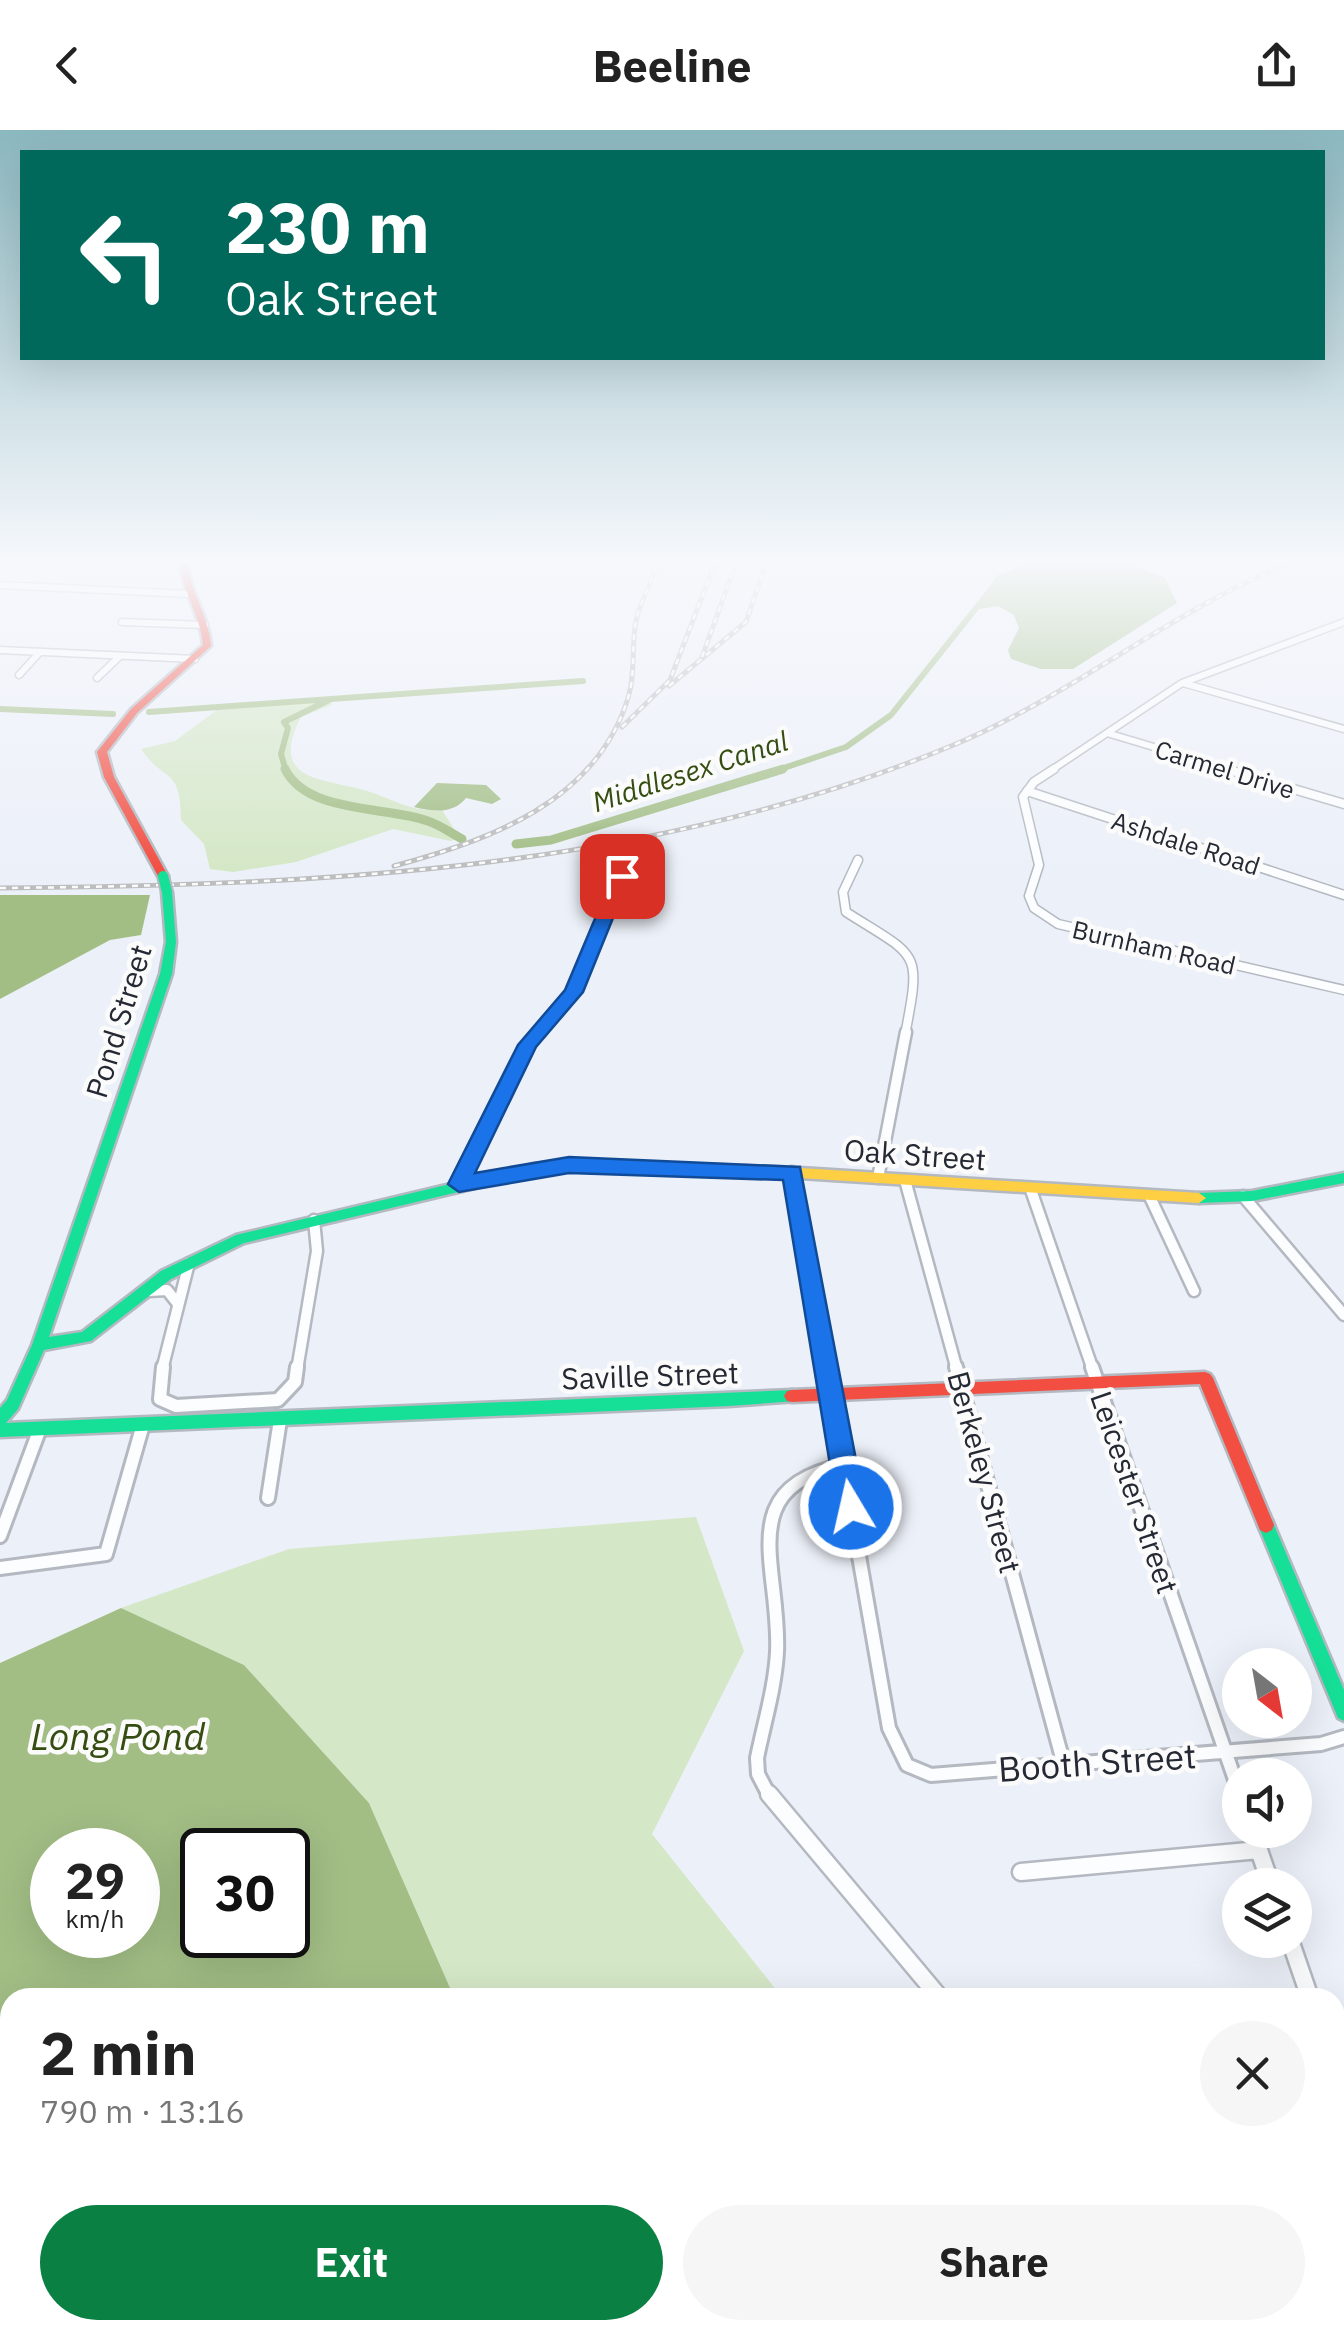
<!DOCTYPE html>
<html lang="en">
<head>
<meta charset="utf-8">
<style>
  body { margin:0; font-family:"IBM Plex Sans",sans-serif; background:#f6f6f6; color:#222; height:100vh; display:flex; flex-direction:column; font-size:38px; white-space:nowrap }
  * { box-sizing:border-box; margin:0 }
  p { font-size:32px; color:#767676 }
  .icon { flex:none; width:55px; height:55px; fill:none; stroke:currentColor; stroke-width:2; stroke-linecap:round; stroke-linejoin:round }
  .map { position:relative; flex:1; overflow:hidden }
  .details { position:absolute; left:0px; top:1858px; width:1345px; height:352px; display:flex; flex-direction:column; background:#fff; border-radius:30px 30px 0 0; box-shadow:0 10px 40px #0002 }
  .details>* { flex:none }
  .hud { position:absolute; left:20px; top:20px; width:1305px; height:210px; border-radius:0px; box-shadow:0 10px 40px #0002; background:#00695c; color:#fff; overflow:hidden }
  .needle { width:65px; rotate:149deg }
  .tools { position:absolute; left:1222px; top:1518px; display:grid; gap:20px }
  .tools a { display:grid; place-items:center; width:90px; height:90px; border-radius:50%; background:#fff; box-shadow:0 10px 40px #0002; font-size:50px }
  .speed { position:absolute; left:30px; top:1698px; display:flex; gap:20px; font-size:50px; font-weight:700; text-align:center }
  .speed>* { display:grid; place-content:center; width:130px; height:130px; border-radius:50%; background:#fff; box-shadow:0 10px 40px #0002; line-height:1 }
  .speed small { font-size:25px; font-weight:400 }
  .speed .limit { border:5px solid #111; border-radius:15px; background:#fff; color:#111 }
  .pin { position:absolute; display:grid; place-items:center; width:85px; height:85px; color:#fff; margin:-42px; border-radius:20px; box-shadow:0 5px 15px #0006 }
  .me { position:absolute; width:110px; margin:-55px; rotate:351deg; stroke-linejoin:round; filter:drop-shadow(0 0 8px #0008) }
  .turn { display:flex; align-items:center; gap:35px; height:210px; padding:0 40px; font-size:45px }
  .turn .icon { width:130px; height:130px; stroke-width:2.5 }
  .turn b { display:block; font-size:70px; line-height:85px }
  .round { display:grid; place-items:center; flex:none; width:105px; height:105px; border-radius:52px; background:#f6f6f6 }
  .headline { display:flex; align-items:center; justify-content:space-between; height:170px; padding:0 40px }
  h1 { font-size:60px; font-weight:800; line-height:75px }
  .primary-button { display:flex; gap:20px; margin-top:auto; padding:20px 40px }
  .primary-button a { flex:1; height:115px; border-radius:60px; background:#0b8043; color:#fff; font-size:40px; font-weight:800; line-height:115px; text-align:center }
  .primary-button a+a { background:#f6f6f6; color:#222 }
  header { display:flex; justify-content:space-between; align-items:center; height:130px; padding:0 40px; background:#fff; font-size:45px; font-weight:800 }
  .map>svg:first-child { display:block }
  .green { fill:#d4e7c6 }
  .water { fill:#a2be85; fill-rule:evenodd }
  .lines { fill:none; stroke-linecap:round; stroke-linejoin:round }
  .canal-far1 { stroke:#a2be85; stroke-width:6 }
  .canal { stroke:#a2be85; stroke-width:9 }
  .street-far4-casing { stroke:#b4b9c1; stroke-width:9 }
  .street-far3-casing { stroke:#b4b9c1; stroke-width:11 }
  .street-far2-casing { stroke:#b4b9c1; stroke-width:15 }
  .street-far1-casing { stroke:#b4b9c1; stroke-width:18 }
  .street-casing { stroke:#b4b9c1; stroke-width:21 }
  .fast-casing { stroke:#b4b9c1; stroke-width:5 }
  .slow-casing { stroke:#b4b9c1; stroke-width:5 }
  .jam-casing { stroke:#b4b9c1; stroke-width:5 }
  .street-far4 { stroke:#fcfdfe; stroke-width:6 }
  .street-far3 { stroke:#fcfdfe; stroke-width:8 }
  .street-far2 { stroke:#fcfdfe; stroke-width:10 }
  .street-far1 { stroke:#fcfdfe; stroke-width:12 }
  .street { stroke:#fcfdfe; stroke-width:16 }
  .fast { fill:#16e098; fill-rule:evenodd }
  .slow { fill:#ffcf43; fill-rule:evenodd }
  .jam { fill:#f24e42; fill-rule:evenodd }
  .rail-casing { stroke:#bcbdbf; stroke-width:5 }
  .rail { stroke:#fbfbfb; stroke-width:2.5; stroke-dasharray:6; stroke-linecap:butt }
  .fast-bridge-casing { stroke:#b4b9c1; stroke-width:14; stroke-linecap:butt }
  .fast-bridge { stroke:#16e098; stroke-width:10 }
  .route { fill:#1a73e8; stroke:#114b97; stroke-width:2.5 }
  .labels { text-anchor:middle; dominant-baseline:central; stroke-width:9; stroke-linejoin:round; paint-order:stroke }
  .far-street-label { font-size:25px; fill:#242933; stroke:#fbfbfb }
  .far-water-label { font-size:28px; font-style:italic; fill:#354d10; stroke:#fbfbfb }
  .street-label { font-size:30px; fill:#242933; stroke:#fbfbfb }
  .near-street-label { font-size:35px; fill:#242933; stroke:#fbfbfb }
  .near-water-label { font-size:38px; font-style:italic; fill:#354d10; stroke:#fbfbfb }
</style>
</head>
<body>
<header><svg class="icon" aria-label="back" viewBox="0 0 24 24"><path d="M15 5l-7 7 7 7"/></svg>Beeline<svg class="icon" aria-label="share" viewBox="0 0 24 24"><path d="M12 15V3M7 8l5-5 5 5M5 13v7h14v-7"/></svg></header>
<div class="map">
<svg width="1344" height="2209" viewBox="0 0 1344 2209">
  <rect width="100%" height="100%" fill="#ecf0f8"/>
  <!-- green -->
  <path class="green" d="M330 568 332 575 301 587C265 657 332 647 376 664 397 672 418 683 442 680L459 707 451 711 393 699 296 732 233 742 210 739 204 714 181 690C181 636 165 654 141 619L175 611 222 576Z
    M696 1387 744 1521 652 1704 782 1867H454L369 1673 244 1535 121 1478 289 1419Z
    M1335 2067H1344V2209H724V2200H1335Z"/>
  <!-- water -->
  <path class="water" d="M1031 433H1127L1165 448 1177 473 1073 539H1041L1011 529 1008 520 1019 498 1014 485 998 476 980 479 975 476 998 445Z
    M437 653 486 655 501 669 492 674 466 668C453 684 434 682 414 677Z
    M0 765H150L141 805 110 810 0 869Z
    M121 1478 244 1535 369 1673 454 1867 10 1868V1912L0 1907V1533ZM138 1720V1805H52V1720ZM288 1720V1805H202V1720Z
    M245 2200H724V2209H250Z"/>
  <g class="lines">
    <!-- canal-far1 -->
    <path class="canal-far1" d="M0 579 113 584
      M149 582 583 551
      M286 641 281 624 288 598 284 592 329 570
      M775 641 846 617 891 585 985 467"/>
    <!-- canal -->
    <path class="canal" d="M285 639C307 684 387 676 428 691 440 695 451 703 462 709
      M516 714 551 710 783 639"/>
    <defs>
      <path id="street-far4" d="M0 455 188 464
        M122 492 205 495
        M0 520 195 529
        M19 545 40 522
        M97 548 120 526
        M1183 553 1344 599
        M1107 603 1234 641
        M1050 641 1182 553 1344 492"/>
      <path id="street-far3" d="M1054 639 1034 652 1023 667 1039 735 1029 766 1034 778 1058 794 1344 860
        M1226 639 1344 674
        M1027 661 1344 765
        M858 730 843 762 846 782C918 828 922 818 905 905
        M537 905 573 862 621 746 637 736"/>
      <path id="street-far2" d="M792 1042 827 1240
        M878 1048 906 902
        M905 1050 957 1240
        M459 1054 528 915 539 902
        M1031 1060 1093 1240
        M1243 1066 1344 1185
        M1150 1067 1194 1161
        M149 1161 167 1160 178 1174
        M162 1240 189 1133
        M297 1240 317 1121 314 1090"/>
      <path id="street-far1" d="M163 1237 160 1269 176 1276 278 1270 295 1252 297 1237
        M826 1237 889 1598 907 1635 931 1645 1321 1614 1344 1607
        M956 1237 1064 1635
        M1092 1237 1240 1664
        M268 1368 280 1290
        M0 1406 39 1301
        M0 1438 106 1424 142 1298
        M770 1667 758 1644 757 1628C764 1593 775 1558 777 1522 781 1437 731 1357 845 1335"/>
      <path id="street" d="M769 1664 940 1868
        M1252 1700 1271 1755
        M1021 1742 1259 1720
        M1290 1810 1310 1868"/>
      <path id="fast" d="M167 759 172 762 176 812 172 844 49 1207 82 1202 161 1141 236 1105 534 1034 569 1030 800 1038 807 1043 800 1048 569 1040 534 1044 244 1113 171 1149 91 1211 44 1220 18 1279 6 1293 792 1260 797 1261 800 1266 797 1271 729 1276 0 1307V1278L7 1270 32 1215 160 844 166 812 162 762Z
        M1344 1043V1053L1252 1071 1199 1073 1192 1068 1199 1063 1252 1061Z
        M1266 1387 1272 1390 1274 1395 1344 1560V1591L1338 1588 1258 1395 1260 1390Z"/>
      <path id="slow" d="M800 1038 1199 1063 1206 1068 1199 1073 800 1048 793 1043Z"/>
      <path id="jam" d="M180 433H188C190 463 209 486 211 516L137 583 107 622 114 647 168 746 163 749 158 746 104 647 97 622 131 579 203 515C201 486 182 462 180 433Z
        M1205 1242 1210 1244 1213 1248 1274 1395 1272 1400 1266 1403 1260 1400 1200 1254 792 1272 787 1271 784 1266 787 1261 792 1260Z"/>
    </defs>
    <!-- street-far4 casing -->
    <use href="#street-far4" class="street-far4-casing"/>
    <!-- street-far3 casing -->
    <use href="#street-far3" class="street-far3-casing"/>
    <!-- street-far2 casing -->
    <use href="#street-far2" class="street-far2-casing"/>
    <!-- street-far1 casing -->
    <use href="#street-far1" class="street-far1-casing"/>
    <!-- street casing -->
    <use href="#street" class="street-casing"/>
    <!-- fast casing -->
    <use href="#fast" class="fast-casing"/>
    <!-- slow casing -->
    <use href="#slow" class="slow-casing"/>
    <!-- jam casing -->
    <use href="#jam" class="jam-casing"/>
    <!-- street-far4 -->
    <use href="#street-far4" class="street-far4"/>
    <!-- street-far3 -->
    <use href="#street-far3" class="street-far3"/>
    <!-- street-far2 -->
    <use href="#street-far2" class="street-far2"/>
    <!-- street-far1 -->
    <use href="#street-far1" class="street-far1"/>
    <!-- street -->
    <use href="#street" class="street"/>
    <!-- fast -->
    <use href="#fast" class="fast"/>
    <!-- slow -->
    <use href="#slow" class="slow"/>
    <!-- jam -->
    <use href="#jam" class="jam"/>
    <defs>
      <path id="rail" d="M702 527 736 433
        M669 556 746 492 766 433
        M622 597 670 550 715 433
        M394 736C490 710 596 672 628 568 636 543 631 516 636 491 640 471 652 453 657 433
        M0 758C322 755 650 741 951 616 1070 567 1170 481 1290 433"/>
    </defs>
    <!-- rail casing -->
    <use href="#rail" class="rail-casing"/>
    <!-- rail -->
    <use href="#rail" class="rail"/>
    <defs>
      <path id="fast-bridge" d="M163 746 167 762"/>
    </defs>
    <!-- fast-bridge casing -->
    <use href="#fast-bridge" class="fast-bridge-casing"/>
    <!-- fast-bridge -->
    <use href="#fast-bridge" class="fast-bridge"/>
  </g>
  <!-- sky -->
  <linearGradient id="sky" x2="0" y2="1"><stop stop-color="#8cb8c0"/><stop offset="0.58" stop-color="#f6f8fc"/><stop offset="1" stop-color="#f6f8fc" stop-opacity="0"/></linearGradient>
  <rect width="1344" height="742" fill="url(#sky)"/>
  <!-- route -->
  <path class="route" d="M622 741 630 746 583 862 536 917 475 1043 569 1027 800 1037 865 1377 861 1385 851 1389 841 1385 837 1377 783 1050 569 1043 459 1062 448 1054 518 915 565 860 613 746Z"/>
  <g class="labels">
    <!-- far-street labels -->
    <g class="far-street-label">
      <text transform="translate(1225 639) rotate(17)">Carmel Drive</text>
      <text transform="translate(1186 713) rotate(18)">Ashdale Road</text>
      <text transform="translate(1154 817) rotate(13)">Burnham Road</text>
    </g>
    <!-- far-water labels -->
    <g class="far-water-label">
      <text transform="translate(690 641) rotate(-18)">Middlesex Canal</text>
    </g>
    <!-- street labels -->
    <g class="street-label">
      <text transform="translate(118 891) rotate(-73)">Pond Street</text>
      <text transform="translate(915 1024) rotate(4)">Oak Street</text>
      <text transform="translate(650 1245) rotate(-2)">Saville Street</text>
      <text transform="translate(985 1342) rotate(75)">Berkeley Street</text>
      <text transform="translate(1135 1362) rotate(71)">Leicester Street</text>
    </g>
    <!-- near-street labels -->
    <g class="near-street-label">
      <text transform="translate(1097 1632) rotate(-4)">Booth Street</text>
    </g>
    <!-- near-water labels -->
    <g class="near-water-label">
      <text x="118" y="1605">Long Pond</text>
    </g>
  </g>
</svg>
<div class="tools">
<a><svg class="needle" viewBox="-14 -14 28 28"><path d="M0-13l5 13h-10z" fill="#e53935"/><path d="M0 13l5-13h-10z" fill="#767676"/></svg></a>
<a><svg class="icon" aria-label="sound" viewBox="0 0 24 24"><path d="M4 9h4l5-4v14l-5-4H4zM17 9q2 3 0 6"/></svg></a>
<a><svg class="icon" aria-label="layers" viewBox="0 0 24 24"><path d="M12 4l9 5-9 5-9-5zM3 14l9 5 9-5"/></svg></a>
</div>
<div class="speed"><div>29<small>km/h</small></div><div class="limit">30</div></div>
<div class="pin" style="left:622px;top:746px;background:#d93025"><svg class="icon" aria-label="arrive" viewBox="0 0 24 24"><path d="M6 21V4h12l-3 4 3 4H6"/></svg></div>
<svg class="me" style="left:851px;top:1377px" viewBox="-20 -20 40 40"><circle r="17" fill="#1a73e8" stroke="#fff" stroke-width="3"/><path d="M0-11L8 9 0 5-8 9z" fill="#fff"/></svg>
<div class="hud">
<div class="turn"><svg class="icon" aria-label="left" viewBox="0 0 24 24"><path d="M17 20v-9H6M10 6l-5 5 5 5"/></svg><div><b>230 m</b>Oak Street</div></div>
</div>
<section class="details">
<div class="headline"><div><h1>2 min</h1><p>790 m · 13:16</p></div><a class="round"><svg class="icon" aria-label="close" viewBox="0 0 24 24"><path d="M6 6l12 12M18 6L6 18"/></svg></a></div>
<div class="primary-button"><a>Exit</a><a>Share</a></div>
</section>
</div>
</body>
</html>
